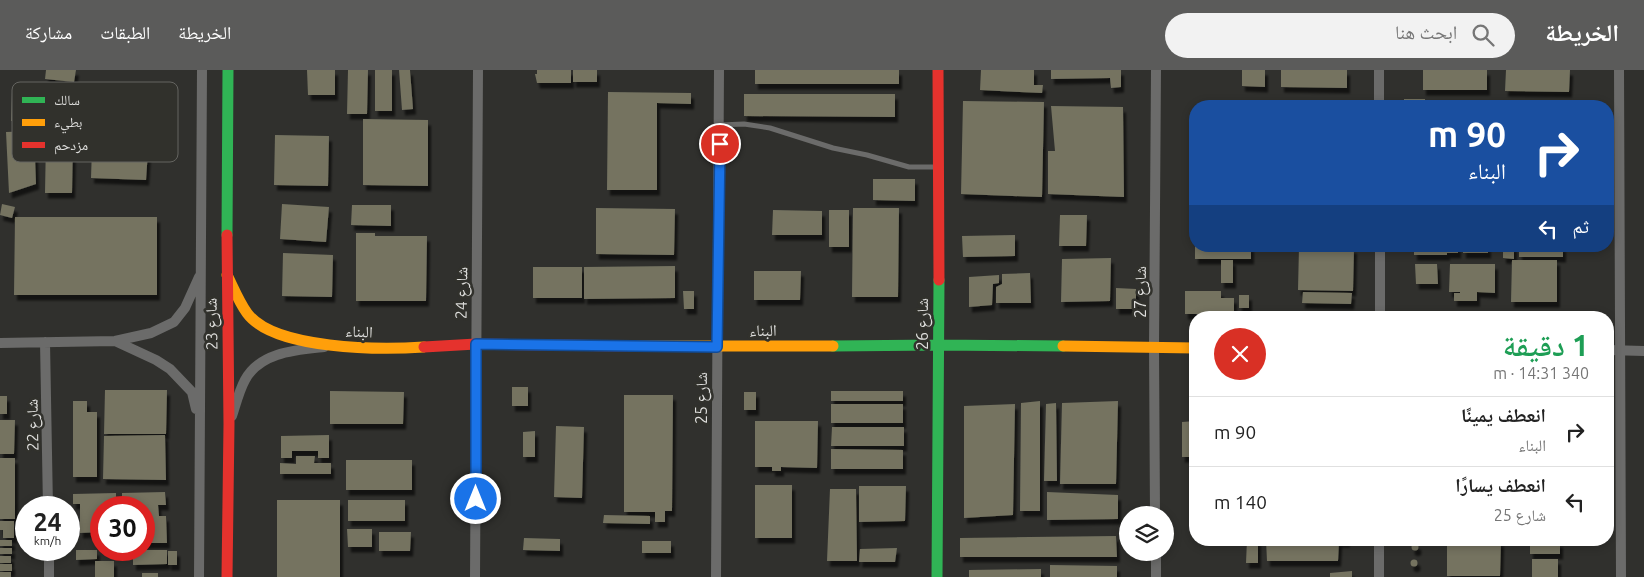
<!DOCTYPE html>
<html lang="ar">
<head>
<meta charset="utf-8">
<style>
  body { margin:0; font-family:Ubuntu,"Noto Naskh Arabic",sans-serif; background:#f2f2f2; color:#222; direction:rtl; height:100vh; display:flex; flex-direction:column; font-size:19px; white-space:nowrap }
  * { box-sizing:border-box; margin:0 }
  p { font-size:16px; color:#767676 }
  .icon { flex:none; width:28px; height:28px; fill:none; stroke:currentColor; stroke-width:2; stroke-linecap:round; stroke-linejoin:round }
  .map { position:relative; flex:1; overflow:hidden; direction:ltr }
  .drawer { position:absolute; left:1189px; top:241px; width:425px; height:235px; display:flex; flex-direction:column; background:#fff; border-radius:20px; box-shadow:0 2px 8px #0003; direction:rtl }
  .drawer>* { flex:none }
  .banner { position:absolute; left:1189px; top:30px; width:425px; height:152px; border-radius:20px; box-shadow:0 2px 8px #0003; direction:rtl; background:#1a4fa0; color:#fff; overflow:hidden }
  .fabs { position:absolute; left:1119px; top:436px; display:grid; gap:10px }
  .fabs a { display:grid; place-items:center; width:55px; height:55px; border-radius:50%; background:#fff; box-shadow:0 2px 8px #0003; font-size:25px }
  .speed { position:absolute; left:15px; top:426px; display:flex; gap:10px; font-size:25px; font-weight:700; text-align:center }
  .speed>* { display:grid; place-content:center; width:65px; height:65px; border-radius:50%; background:#fff; box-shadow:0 2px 8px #0003; line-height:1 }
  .speed small { font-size:12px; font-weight:400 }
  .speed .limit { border:8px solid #d22; background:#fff; color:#111 }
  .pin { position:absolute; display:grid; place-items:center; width:42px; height:42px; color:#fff; margin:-21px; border:2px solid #fff; border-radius:50%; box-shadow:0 1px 5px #0007 }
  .me { position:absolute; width:55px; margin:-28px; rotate:0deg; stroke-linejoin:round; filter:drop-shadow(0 0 4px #0008) }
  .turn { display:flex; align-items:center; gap:18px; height:105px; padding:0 25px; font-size:22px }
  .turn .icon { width:65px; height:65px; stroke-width:2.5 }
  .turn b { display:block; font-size:35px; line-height:42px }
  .then { display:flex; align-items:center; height:48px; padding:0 25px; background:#0003; gap:10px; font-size:19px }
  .round { display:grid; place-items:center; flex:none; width:52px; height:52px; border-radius:26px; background:#f2f2f2 }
  .overview { display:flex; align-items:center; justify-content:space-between; height:85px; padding:0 25px }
  h1 { font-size:30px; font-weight:600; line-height:38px; color:#1e9e55 }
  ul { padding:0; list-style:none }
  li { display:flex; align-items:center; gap:15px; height:70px; padding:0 25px; border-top:1px solid #e0e0e0 }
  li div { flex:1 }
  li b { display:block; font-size:19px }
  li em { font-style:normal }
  header { display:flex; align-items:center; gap:30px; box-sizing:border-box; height:70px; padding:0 25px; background:#5b5b5a; color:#fff }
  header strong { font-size:24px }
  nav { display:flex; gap:28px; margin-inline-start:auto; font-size:18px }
  .search { width:350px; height:45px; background:#f2f2f2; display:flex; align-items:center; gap:12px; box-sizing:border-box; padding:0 18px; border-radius:28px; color:#767676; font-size:19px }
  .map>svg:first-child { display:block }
  .building { fill:#747361; filter:url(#shadow) }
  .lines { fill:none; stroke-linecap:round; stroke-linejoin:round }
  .lane { stroke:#6b6b6a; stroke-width:5 }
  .street { stroke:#6b6b6a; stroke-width:10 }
  .fast { stroke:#30b455; stroke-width:11 }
  .slow { stroke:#ff9f0a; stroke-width:11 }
  .jam { stroke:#e5322d; stroke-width:11 }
  .route-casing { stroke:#114b97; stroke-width:12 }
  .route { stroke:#1a73e8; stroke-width:9 }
  .labels { text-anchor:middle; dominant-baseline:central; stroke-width:5; stroke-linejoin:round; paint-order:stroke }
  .street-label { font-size:16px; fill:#dededc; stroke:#31312c }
  .key { fill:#31312c; stroke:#656561; stroke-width:1 }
  .key-label { font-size:14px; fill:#dededc }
</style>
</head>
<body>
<header>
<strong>الخريطة</strong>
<div class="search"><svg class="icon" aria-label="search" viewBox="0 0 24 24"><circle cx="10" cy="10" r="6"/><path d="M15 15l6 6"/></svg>ابحث هنا</div>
<nav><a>الخريطة</a><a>الطبقات</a><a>مشاركة</a></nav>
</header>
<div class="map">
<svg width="1644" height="507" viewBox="0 0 1644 507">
  <defs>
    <filter id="shadow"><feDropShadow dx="3" dy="5.5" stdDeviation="1" flood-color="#0009"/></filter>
  </defs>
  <rect width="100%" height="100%" fill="#30302d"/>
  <!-- building -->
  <path class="building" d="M46 0H76L74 12 45 9Z
    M307 0H335V25H308Z
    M348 0H368L367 44H347Z
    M375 0H392V41H375Z
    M399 0H410L413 39 402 40Z
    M537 0H571V13H537L535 4H537Z
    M573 0H597V12H573Z
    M755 0H899V14H755Z
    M981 0H1034V15H1043L1042 23 980 20Z
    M1051 0H1121V17L1111 18 1110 8 1051 9Z
    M1242 0H1265V17L1242 16Z
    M1281 0H1347V18L1281 17Z
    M1423 0H1487V20H1423Z
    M1506 0H1570L1569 22 1505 21Z
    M12 21 77 23 76 53 11 51Z
    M608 22 691 23V34L657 33V120H607Z
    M744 24H895V47L744 46Z
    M1404 29H1425V36H1404Z
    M963 31 1044 32 1042 127 961 124Z
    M1272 31H1339V36H1272Z
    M1051 36 1123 37 1124 127 1048 124V81H1055Z
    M1193 41H1195V67H1192Z
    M363 49 428 50V116L363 115Z
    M34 61 36 114 9 123 6 62Z
    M275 65 329 66 328 116 274 115Z
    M46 69H73L72 123H45Z
    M92 78 148 81 146 110 91 108Z
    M873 109H915V131L873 130Z
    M2 134 15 137 12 148 0 145Z
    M282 134 329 137 326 172 280 169Z
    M352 135H391V156L351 155Z
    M596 138 675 139 674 185 596 184Z
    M853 138H899L898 227H852Z
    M773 140 822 141V165H772Z
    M829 140H849V177H829Z
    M1060 145H1087L1086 176H1059Z
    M15 147H157V225H14Z
    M356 163H375V166H427L426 231H356Z
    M1015 165V186L963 187 962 166Z
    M1195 176H1251V189H1195Z
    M1414 176H1458V183H1447V185H1414Z
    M1463 176H1488V183H1463Z
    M1503 176H1514V189L1503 188Z
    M1519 176H1563V187H1519Z
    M1299 177 1354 178 1353 221 1298 220Z
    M283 183 333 185 332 227 282 226Z
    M1111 188 1110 231 1061 232 1062 189Z
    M1221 190H1233V213H1221Z
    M1512 190H1557V232H1511Z
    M1415 194H1437L1438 214H1416Z
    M1450 194H1495V223L1477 222V231H1454V223H1460V222H1449Z
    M675 196V228L584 229V197Z
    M533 197H582V228H533Z
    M754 201H801L800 230H754Z
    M1030 203 1031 233H996V217L1002 214V204Z
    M999 205V213L993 214 992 235 969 237V207Z
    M1116 218 1136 219V239H1116Z
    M683 221H694V239H684Z
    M1185 221H1221V228H1234V244H1185Z
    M1303 222 1352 223 1351 234 1302 233Z
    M1239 225H1249V238H1239Z
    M512 317H528V336H512Z
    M105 320H167L166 364H104Z
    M330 321 404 322 403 354H330Z
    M831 321H903V331H831Z
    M744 322H756V340H744Z
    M624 325H673L672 441H665V452H655V442H624Z
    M0 326H7V344H0Z
    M73 331H87V342H97V407H73Z
    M1040 331V441H1020L1021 333Z
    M1118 331 1116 414H1060L1062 333Z
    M1056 333 1057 411H1044L1046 334Z
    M831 334H903V353H831Z
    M1015 334 1013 445 964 448V336Z
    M0 350H15L14 384H0Z
    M755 351H818L817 398 781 397V401H772V397H755Z
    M1195 351V387H1182V352Z
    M556 356 584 357 582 428 554 427Z
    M832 357H904V376H831Z
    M535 361V387H523V362Z
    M165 365 166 410 103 409 104 366Z
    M329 365V388H318V381H292V388H281V366Z
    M831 379 903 380V399H831Z
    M296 386H315L314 393H331V404H280V393L296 394Z
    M0 388H15V449H0Z
    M346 390H412V420H346Z
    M755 415H792V468H755Z
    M859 416H906L905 451 859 452Z
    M830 419H856L857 491H827Z
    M165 422 166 435H158L159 446H166L167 473H144V438H122V423Z
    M1047 422 1118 425V449L1047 450Z
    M116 423V438H101V462L80 463V434H73V424Z
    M277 430H340V507H277Z
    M348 430H405V451H348Z
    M604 445 650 446V454L603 453Z
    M0 451H14V468H3V460H0Z
    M347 459H372V477H348Z
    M379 462H411L410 481H379Z
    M1116 466 1117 487H960V468Z
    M524 468 560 469V481L523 480Z
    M0 470H12V476H0Z
    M1247 470H1258V493H1246Z
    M1266 470H1347V472H1339L1338 491H1267Z
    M1447 470 1501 471 1500 506H1447Z
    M642 471H671V483H642Z
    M1530 472H1560V484H1530Z
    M1411.5 477a3.5 3.5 0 1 1 7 0a3.5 3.5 0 1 1-7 0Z
    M0 478H12V484H0Z
    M897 478 895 492H859L860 479Z
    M76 480H97V489L76 490Z
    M133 480H167V494L133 495Z
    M168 481H177V495H168Z
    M0 486H11V493H0Z
    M1532 489H1558V507H1532Z
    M1410.5 493a3.5 3.5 0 1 1 7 0a3.5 3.5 0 1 1-7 0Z
    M95 491H114V507H95Z
    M0 494H12V501H0Z
    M1050 495 1117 496V507H1050Z
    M1041 499V507H969V500Z
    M1352 501V507H1330V503Z
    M0 502H11V507H0Z
    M142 503H158V507H142Z"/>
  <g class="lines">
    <!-- lane -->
    <path class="lane" d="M720 55 744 54 770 58 833 78 867 85 909 97H938"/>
    <!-- street -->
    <path class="street" d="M1379 0V36
      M1619 0 1621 507
      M1380 176V248
      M115 271 156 290 170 299 192 322 196 339
      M45 272 48 438
      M0 273 115 271 151 263 174 252 185 238 199 207
      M1608 280 1644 281
      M232 346C236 334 239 321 245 310 260 282 296 280 324 277
      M1155 445 1154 277 1156 0
      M49 480V507
      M1156 482V507
      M199 507 202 0
      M475 507 478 0
      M716 507 719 0
      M1379 507V470"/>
    <!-- fast -->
    <path class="fast" d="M227 165 228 0
      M833 276 939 275 1063 276
      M937 507 939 210"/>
    <!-- slow -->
    <path class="slow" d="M227 205C233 217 239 232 247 243 274 280 381 280 424 277
      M630 276H833
      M1063 276 1195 278"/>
    <!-- jam -->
    <path class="jam" d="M938 0 939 210
      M424 277 476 274 630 276
      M227 507 229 354 227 165"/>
  </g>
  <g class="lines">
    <defs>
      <path id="route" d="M476 429V274L717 277 720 74"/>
    </defs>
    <!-- route casing -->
    <use href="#route" class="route-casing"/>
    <!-- route -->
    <use href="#route" class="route"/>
  </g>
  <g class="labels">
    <!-- street labels -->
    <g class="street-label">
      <text transform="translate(1140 222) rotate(-90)">شارع 27</text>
      <text transform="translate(461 223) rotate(-89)">شارع 24</text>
      <text transform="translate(211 254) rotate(-91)">شارع 23</text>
      <text transform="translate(922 254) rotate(-90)">شارع 26</text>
      <text transform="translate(763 260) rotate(-1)">البناء</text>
      <text transform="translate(359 261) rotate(3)">البناء</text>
      <text transform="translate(701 328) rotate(-90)">شارع 25</text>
      <text transform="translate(32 355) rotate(-91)">شارع 22</text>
    </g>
  </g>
  <!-- legend -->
  <rect x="12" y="12" width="166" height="80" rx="8" class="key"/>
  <rect x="22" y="27" width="23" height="6" fill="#30b455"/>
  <rect x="22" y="49" width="23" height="7" fill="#ff9f0a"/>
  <rect x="22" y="72" width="23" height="6" fill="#e5322d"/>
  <g class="key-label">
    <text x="54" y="35">سالك</text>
    <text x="54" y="57">بطيء</text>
    <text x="54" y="80">مزدحم</text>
  </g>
</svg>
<div class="fabs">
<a><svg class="icon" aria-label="layers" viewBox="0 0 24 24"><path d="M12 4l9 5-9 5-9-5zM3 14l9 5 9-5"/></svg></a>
</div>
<div class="speed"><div>24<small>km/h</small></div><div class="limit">30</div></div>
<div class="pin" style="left:720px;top:74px;background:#d93025"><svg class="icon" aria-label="arrive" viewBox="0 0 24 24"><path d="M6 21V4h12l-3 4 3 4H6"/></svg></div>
<svg class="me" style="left:476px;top:429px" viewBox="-20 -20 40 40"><circle r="17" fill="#1a73e8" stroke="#fff" stroke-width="3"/><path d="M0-11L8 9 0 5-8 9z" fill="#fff"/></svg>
<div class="banner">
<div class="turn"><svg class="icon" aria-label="right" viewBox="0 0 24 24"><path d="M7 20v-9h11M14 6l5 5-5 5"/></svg><div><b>90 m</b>البناء</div></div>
<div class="then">ثم<svg class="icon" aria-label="left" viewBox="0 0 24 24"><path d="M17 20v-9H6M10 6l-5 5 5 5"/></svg></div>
</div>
<section class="drawer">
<div class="overview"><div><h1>1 دقيقة</h1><p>340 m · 14:31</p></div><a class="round" style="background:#d93025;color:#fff"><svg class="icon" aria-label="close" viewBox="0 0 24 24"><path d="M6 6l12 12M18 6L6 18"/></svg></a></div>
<ul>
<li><svg class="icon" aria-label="right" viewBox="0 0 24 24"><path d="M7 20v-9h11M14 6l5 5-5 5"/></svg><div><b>انعطف يمينًا</b><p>البناء</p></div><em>90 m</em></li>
<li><svg class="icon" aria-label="left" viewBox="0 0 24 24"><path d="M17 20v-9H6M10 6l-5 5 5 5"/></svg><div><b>انعطف يسارًا</b><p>شارع 25</p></div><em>140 m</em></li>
</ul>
</section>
</div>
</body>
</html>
